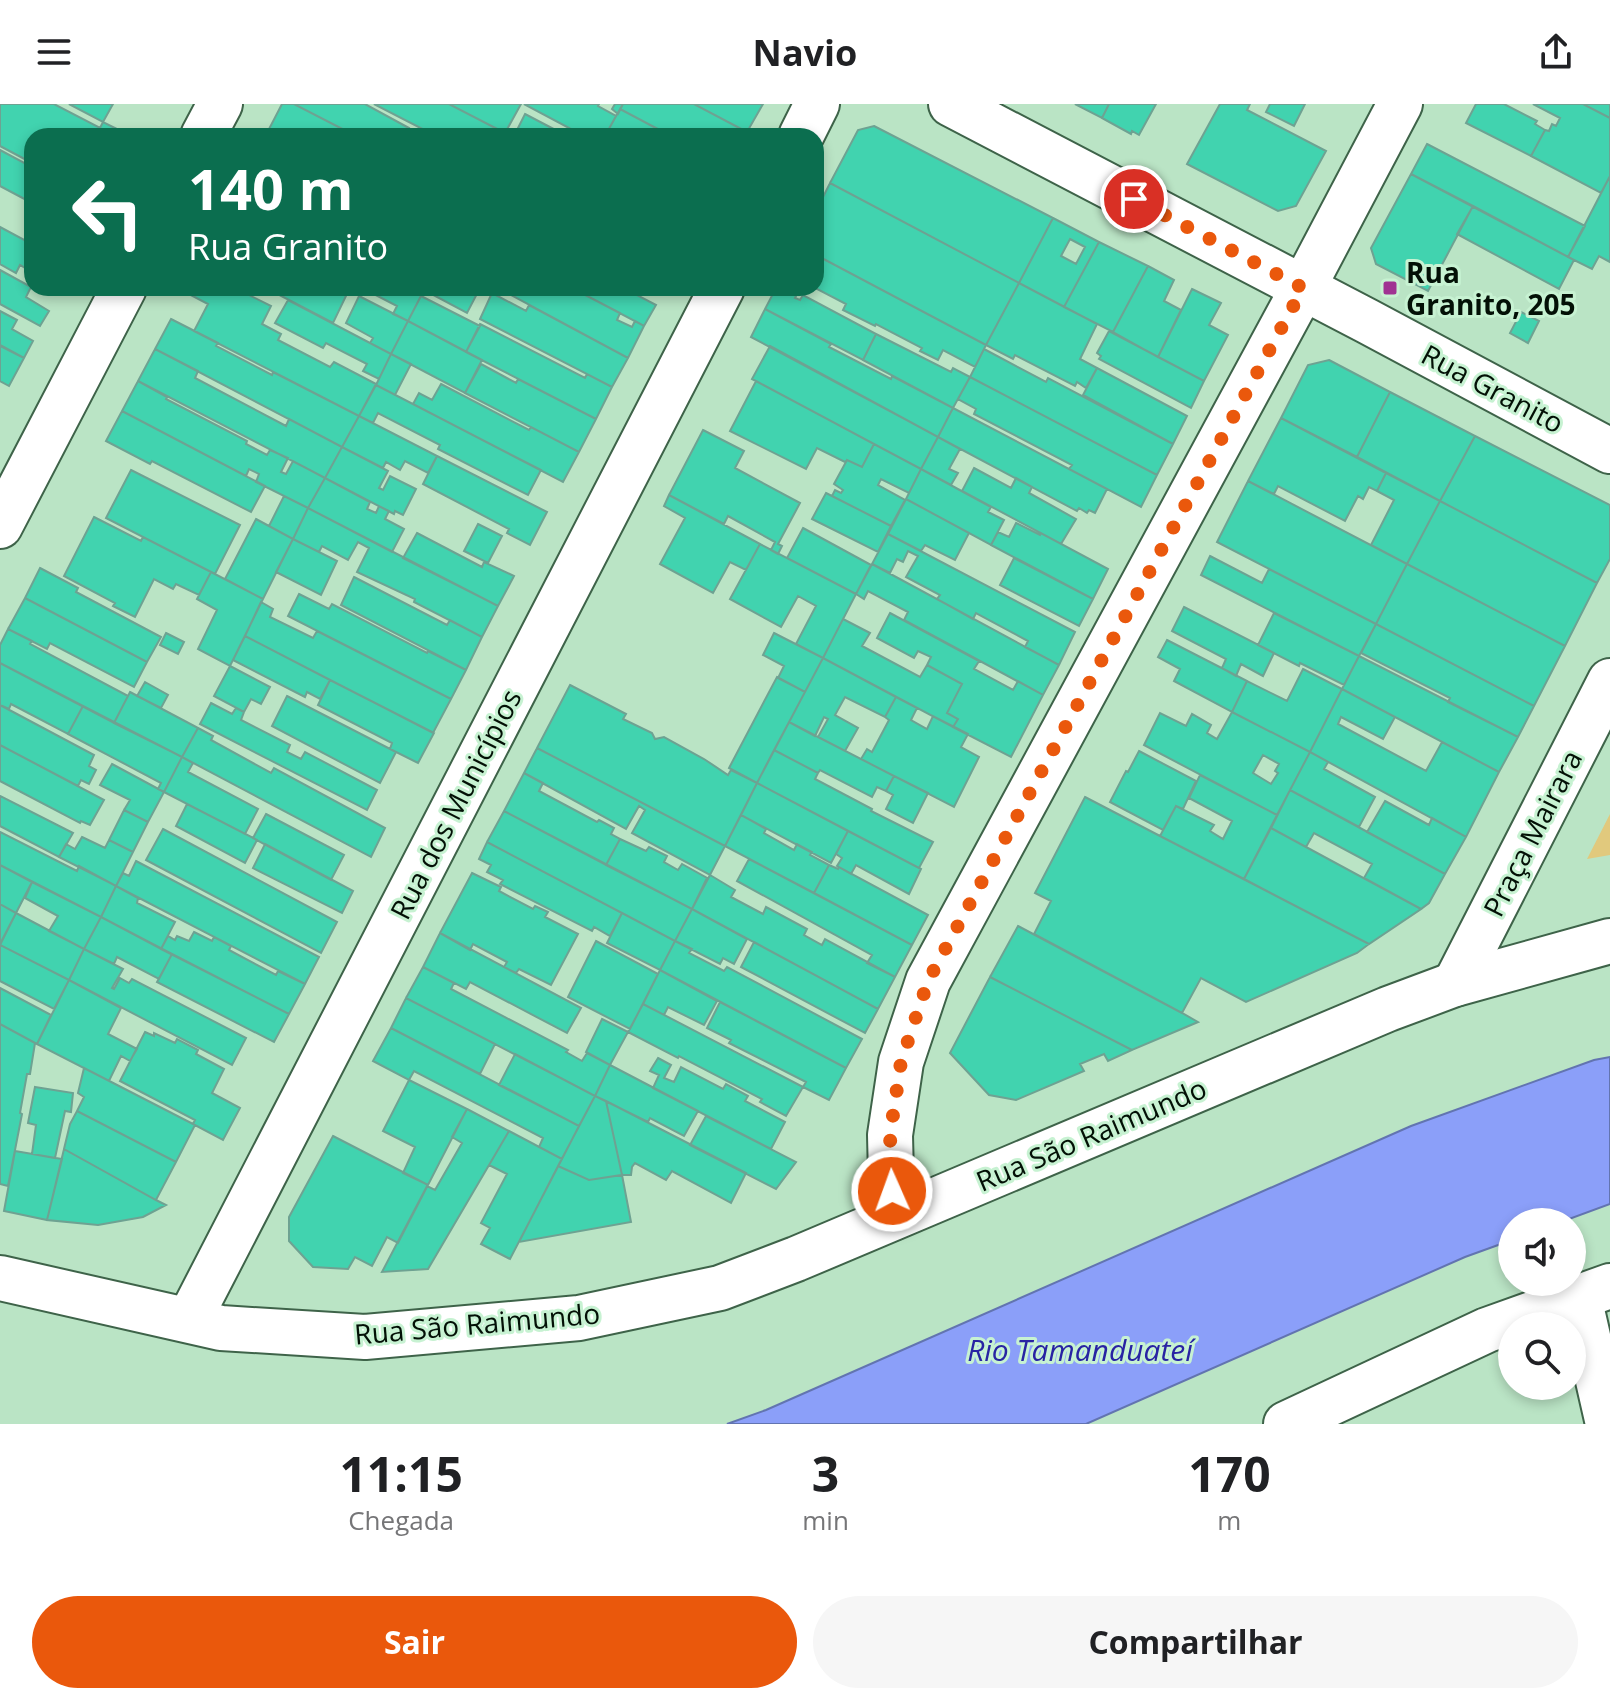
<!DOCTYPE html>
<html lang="pt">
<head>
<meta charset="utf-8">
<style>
  body { margin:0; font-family:"Open Sans",sans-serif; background:#f6f6f6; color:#202124; height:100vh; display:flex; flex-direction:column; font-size:30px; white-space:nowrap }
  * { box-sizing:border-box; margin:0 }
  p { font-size:26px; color:#757577 }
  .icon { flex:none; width:44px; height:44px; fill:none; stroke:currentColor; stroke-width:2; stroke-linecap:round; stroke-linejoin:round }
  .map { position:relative; height:1320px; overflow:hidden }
  .side { display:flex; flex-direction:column; background:#fff; flex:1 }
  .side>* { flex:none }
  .banner { position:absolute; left:24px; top:24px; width:800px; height:168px; border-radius:24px; box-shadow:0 4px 12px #0003; background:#0b6e4f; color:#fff; overflow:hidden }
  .buttons { position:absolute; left:1498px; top:1104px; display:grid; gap:16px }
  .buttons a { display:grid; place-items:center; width:88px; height:88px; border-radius:50%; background:#fff; box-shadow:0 4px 12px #0003; font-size:40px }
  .pin { position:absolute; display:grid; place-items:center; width:68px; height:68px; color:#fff; margin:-34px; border:4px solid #fff; border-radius:50%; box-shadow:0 2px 8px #0007 }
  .me { position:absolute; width:88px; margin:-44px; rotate:358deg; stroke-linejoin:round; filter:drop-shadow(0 0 6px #0008) }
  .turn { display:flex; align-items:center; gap:28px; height:168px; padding:0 32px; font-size:36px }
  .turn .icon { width:104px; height:104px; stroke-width:2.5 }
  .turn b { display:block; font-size:56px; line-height:68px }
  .eta { display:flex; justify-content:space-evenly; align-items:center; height:136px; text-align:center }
  .eta b { font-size:48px; font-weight:700; line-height:56px }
  .button { display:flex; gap:16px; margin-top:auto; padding:16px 32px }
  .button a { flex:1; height:92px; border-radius:48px; background:#ea580c; color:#fff; font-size:32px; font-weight:700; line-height:92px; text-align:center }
  .button a+a { background:#f6f6f6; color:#202124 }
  header { display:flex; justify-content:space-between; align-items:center; height:104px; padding:0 32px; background:#fff; font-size:36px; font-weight:700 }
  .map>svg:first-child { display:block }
  .green { fill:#e1c97d }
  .water { fill:#8b9ff9; stroke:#6274b0; stroke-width:2 }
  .building { fill:#41d3af; stroke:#6ea292; stroke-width:2; fill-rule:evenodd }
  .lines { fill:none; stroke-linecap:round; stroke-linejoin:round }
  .street-casing { stroke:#3e6349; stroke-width:48 }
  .highway-casing { stroke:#3e6349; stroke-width:48 }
  .street { stroke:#fff; stroke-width:44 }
  .highway { stroke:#fff; stroke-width:44 }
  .route { stroke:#ea580c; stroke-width:14; stroke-dasharray:0 25.2 }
  .poi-dot { fill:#a03392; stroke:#c7f2d2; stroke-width:3 }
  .labels { text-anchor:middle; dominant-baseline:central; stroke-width:6; stroke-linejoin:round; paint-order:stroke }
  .poi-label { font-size:28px; font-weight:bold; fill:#031006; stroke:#c7f2d2; text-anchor:start }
  .street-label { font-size:28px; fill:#031006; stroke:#c7f2d2 }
  .water-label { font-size:30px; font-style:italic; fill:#2823a3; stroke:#c7f2d2 }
</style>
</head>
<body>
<header><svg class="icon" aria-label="menu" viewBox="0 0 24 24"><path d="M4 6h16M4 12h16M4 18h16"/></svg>Navio<svg class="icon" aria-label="share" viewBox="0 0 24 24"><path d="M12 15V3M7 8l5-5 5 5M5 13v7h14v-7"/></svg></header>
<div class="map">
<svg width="1610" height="1320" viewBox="0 0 1610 1320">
  <rect width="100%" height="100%" fill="#bae4c5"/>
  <!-- green -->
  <path class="green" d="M1610 710V751L1587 755Z"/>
  <!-- water -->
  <path class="water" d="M1610 953V1100L1561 1118H1512V1136L1465 1153 1086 1320H727L766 1306 1411 1022 1594 956Z"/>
  <!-- building -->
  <path class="building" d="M0 0H54L100 24 103 18 131 32H32V59L0 42Z
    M69 0H113L103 18Z
    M282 0H294L356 32H282L269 25Z
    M294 0H365L409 24 405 32H356Z
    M374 0H449L505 29 504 32H436Z
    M449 0H521L505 29Z
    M524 0H599L598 2 616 12 605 32H584Z
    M615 0H623L618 10 612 5Z
    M623 0H694L747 28 744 32H671L620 5Z
    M694 0H763L747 28Z
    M1075 0H1109L1102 14Z
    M1109 0H1156L1139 31 1132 27 1131 30 1102 14Z
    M1220 0H1250L1247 6 1326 47 1296 102 1278 107 1187 60Z
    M1270 0H1305L1294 22 1266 8Z
    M1476 0H1504L1537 17 1535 20 1545 26 1531 52 1466 19Z
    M1533 0H1583L1610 14V72L1601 89 1531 52 1545 26 1549 27 1552 20 1556 22 1560 14Z
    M1583 0H1610V14Z
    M620 5 671 32H605Z
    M525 10 567 32H514Z
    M874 22 1053 114 1019 179 830 79 858 26Z
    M1427 40 1585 122 1568 153 1411 70Z
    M0 46 32 63V99L0 82Z
    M1411 70 1473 102 1428 187 1376 160 1371 144Z
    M1610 72V158L1599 152 1592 165 1568 153Z
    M830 79 1019 179 986 241 816 151V107Z
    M1473 102 1574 156 1559 185 1457 130Z
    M1053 114 1099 138 1064 203 1019 179ZM1070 135 1085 143 1076 160 1061 152Z
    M0 123 32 140V168L20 161 16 169 0 160Z
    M1099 138 1148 162 1113 228 1064 203Z
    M816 151 986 241 975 263 943 246 938 256 920 247 922 244 876 220 875 222 843 206 846 200 815 184Z
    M1148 162 1174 176 1164 197 1181 206 1158 253 1113 228Z
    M0 166 31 183 26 193 49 207 40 222 0 200Z
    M1019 179 1097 220 1080 255 1097 264 1086 284 1077 278 1075 282 1015 251 1013 255 986 241Z
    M187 184H235L271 202 262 220 281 230 278 236 330 263 334 258 376 280 359 312 194 227 208 200 185 188Z
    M266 184H332L346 192 333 219Z
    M367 184H420L424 186 408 217 393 210 397 202 366 186Z
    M425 184H480L467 209 424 186Z
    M498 184H572L620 209 617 216 632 223 635 217 644 222 628 254Z
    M572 184H631L629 187 656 201 644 222Z
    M776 184H785L797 190 795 194 800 196 803 191 876 230 863 256 765 205Z
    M1192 185 1221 199 1209 221 1228 231 1204 277 1158 253Z
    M492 189 526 207 529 201 628 254 612 283 480 215Z
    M359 192 408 217 391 250 370 239 373 234 346 219Z
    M421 192 480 222 466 248 408 217Z
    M288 196 391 250 379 275 363 267 367 260 326 239 323 244 275 219Z
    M765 205 831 240 829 243 891 275 892 272 953 304 938 333 751 233Z
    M0 207 17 216 12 225 33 237 24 254 0 241Z
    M1521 208 1539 217 1528 239 1510 229Z
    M171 215 218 239 216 242 272 271 273 268 359 312 342 343 155 245Z
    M408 217 482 256 465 289 391 250Z
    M480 220 585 274 587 270 612 283 596 315 466 248Z
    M1109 227 1204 277 1191 304 1099 255 1101 252 1097 249Z
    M876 230 951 268 953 264 970 273 953 304 863 256Z
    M0 242 24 254 9 282 0 277Z
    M770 242 938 333 921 365 752 275Z
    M155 245 198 267 195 274 286 322 289 315 342 343 325 374 138 277Z
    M984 245 1046 278 1048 274 1173 340 1157 371 970 273Z
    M391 250 411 260 395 291 376 281Z
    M1329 256 1390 288 1357 353 1281 314 1308 261Z
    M481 260 516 279 518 275 596 315 579 348 465 289Z
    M1097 264 1187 312 1173 340 1083 291Z
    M970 273 1157 371 1141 403 1069 365 1072 361 974 310 976 305 958 295Z
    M138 277 167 293 166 295 247 337 246 340 267 351 270 346 288 354 281 368 286 370 293 357 325 374 308 404 256 378 259 370 249 365 246 372 122 307Z
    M756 277 874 340 862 363 847 356 845 358 817 344 806 365 730 327Z
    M441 280 529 326 531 323 579 348 563 378 413 300 419 289 432 296Z
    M376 281 541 366 528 391 438 345 440 341 378 309 373 319 359 312Z
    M1390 288 1475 332 1440 397 1357 353Z
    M953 304 1107 385 1095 409 1089 406 1087 409 1079 404 1077 407 938 333Z
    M122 307 265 382 251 408 152 357 150 360 106 337Z
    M359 312 437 352 428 369 405 357 400 366 386 358 383 364 342 343Z
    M1281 314 1386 369 1377 387 1369 383 1363 395 1358 392 1345 417 1278 382 1274 390 1248 377Z
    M703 326 744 347 735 364 800 399 778 440 782 442 778 450 771 446 775 438 728 412 724 420 669 391Z
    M1475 332 1610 401V455L1597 479 1440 397Z
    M938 333 960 345 949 365 958 369 951 381 921 365Z
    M874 340 921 365 909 389 881 375 878 381 905 396 891 422 832 392 835 386 841 389 843 386 834 380 847 356 862 363Z
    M342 343 388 367 379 384 383 386 390 372 416 385 403 411 395 407 394 410 325 374Z
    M437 352 547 408 530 441 507 429 509 425 423 380Z
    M974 364 1011 384 1016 374 1032 383 1029 389 1076 415 1061 440 962 387Z
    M921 365 991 403 988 408 1004 416 991 441 906 395Z
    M131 366 240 421 215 470 106 414Z
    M1386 369 1440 397 1407 460 1371 441 1394 396 1377 387Z
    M325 374 370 398 367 405 376 409 379 402 389 407 385 415 404 425 392 448 308 404Z
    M1248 377 1407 460 1376 520 1217 438Z
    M826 389 891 422 878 448 812 415Z
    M669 391 760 440 746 466 730 458 713 489 660 460 685 414 664 402Z
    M284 392 308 404 293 435 269 422Z
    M906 395 969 429 955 456 925 441 921 447 888 430Z
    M1440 397 1597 479 1565 542 1407 460Z
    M308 404 498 502 482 533 414 498 415 495 357 468 369 444 358 438 348 456 322 442 319 448 293 435Z
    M94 413 141 437 143 433 211 468 199 491 176 480 173 485 154 475 135 513 113 502 115 499 64 472Z
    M256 415 293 435 263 495 225 475Z
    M1016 419 1040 431 1041 429 1108 465 1093 495 991 441 998 428 1009 433Z
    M478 420 502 432 488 459 464 447Z
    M803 424 871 461 856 490 787 454Z
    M417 429 482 463 484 458 514 472 498 502 403 454Z
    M888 430 1075 528 1059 561 1025 543 1028 537 976 509 973 515 937 495 940 491 906 473 918 452 908 447 903 458 897 455 890 469 872 460Z
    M293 435 337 457 321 491 276 468Z
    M760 440 856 490 823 554 796 540 816 502 798 492 781 523 730 495Z
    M1210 452 1262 479 1269 465 1376 520 1359 552 1201 471Z
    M1014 454 1093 495 1079 522 1000 481Z
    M872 460 1059 561 1043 591 904 516 908 508 868 487 864 495 856 490Z
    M1407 460 1565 542 1534 602 1376 520Z
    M40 464 78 484 76 488 161 533 147 558 25 494Z
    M211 468 263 495 230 562 198 545 217 506 197 495Z
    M354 473 447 521 450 516 482 533 466 566 341 501Z
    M299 490 329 505 332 500 427 549 428 547 466 566 451 595 288 512Z
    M25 494 147 558 134 583 50 539 47 545 8 525Z
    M261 498 273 505 270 513 313 534 317 527 451 595 433 629 245 532Z
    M1184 503 1274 549 1263 572 1241 560 1236 572 1222 564 1226 555 1172 527Z
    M890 509 979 557 974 565 1013 586 1018 577 1043 591 1011 653 953 623 958 615 947 609 962 580 927 561 931 553 918 547 914 554 877 534Z
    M1274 509 1359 552 1344 581 1300 559 1299 562 1258 541Z
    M843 515 870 529 862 542 920 573 927 561 962 580 947 609 958 615 953 623 823 554Z
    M1376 520 1534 602 1518 633 1448 598 1450 594 1361 549Z
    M8 525 32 537 30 540 128 592 114 619 0 559V541Z
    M166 529 184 538 178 550 160 541Z
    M774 529 823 554 805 588 778 574 784 562 763 551Z
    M245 532 330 576 320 595 307 588 305 593 233 556Z
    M1167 536 1247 577 1232 608 1174 577 1180 565 1158 553Z
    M1359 552 1518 633 1499 668 1342 585Z
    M823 554 896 593 885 613 845 593 835 611 858 624 845 647 818 633 828 615 824 613 815 632 789 618Z
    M0 559 83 602 68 630 11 600 9 605 0 601Z
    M230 562 270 583 261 600 251 595 244 608 214 592Z
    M1303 565 1342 585 1310 648 1232 608 1247 577 1287 597Z
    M777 573 805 588 757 679 729 664Z
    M330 576 434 629 418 659 390 645 392 639 318 601Z
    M145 578 168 591 161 604 137 592Z
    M570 581 626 610 623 615 652 629 655 635 664 633 704 655 728 671 731 666 757 679 725 742 537 644Z
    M1342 585 1395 613 1383 635 1341 613 1338 620 1426 667 1442 638 1499 668 1466 733 1310 648Z
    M130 588 198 624 182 653 114 619Z
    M287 592 396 648 380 679 272 622Z
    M896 593 917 604 911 616 927 625 933 612 968 630 961 643 979 653 954 703 861 655 867 645 872 648 889 616 885 613Z
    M211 599 232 610 236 604 244 608 241 616 290 641 287 648 301 655 305 648 377 686 367 706 200 620Z
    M0 601 94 651 89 662 96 666 89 680 81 676 78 682 0 641Z
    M83 602 182 653 164 688 158 685 161 679 68 630Z
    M1232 608 1310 648 1277 711 1144 641 1160 609 1186 622 1192 610 1211 621 1207 629 1217 635ZM1263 651 1279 660 1275 667 1278 669 1271 680 1253 669Z
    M789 618 894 672 886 687 877 683 872 693 820 666 818 669 774 646Z
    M198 624 213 632 211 636 271 669 274 664 385 724 371 753 182 653Z
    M0 641 104 696 90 721 81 717 80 719 0 677Z
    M537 644 725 742 710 771 632 729 645 706 639 702 626 725 524 669Z
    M774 646 818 669 815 675 872 705 871 707 933 738 919 764 757 679Z
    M1139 647 1196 677 1183 705 1176 702 1163 726 1110 698 1126 667 1128 668Z
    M1310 648 1328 658 1324 665 1375 693 1359 723 1290 686Z
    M182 653 193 659 188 668 258 705 245 730 164 688Z
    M112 660 164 688 148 718 124 706 130 696 100 681Z
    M524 669 543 679 539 687 597 718 599 716 614 724 611 730 620 735 606 761 504 707Z
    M1200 671 1277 711 1244 775 1160 732 1176 702 1214 721 1210 727 1223 735 1232 717 1189 694Z
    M894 672 928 689 913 719 886 705 893 691 886 687Z
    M757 679 848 727 831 759 741 711Z
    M1290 686 1445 770 1429 799 1421 805 1364 774 1372 760 1314 729 1306 743 1271 724Z
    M0 692 73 729 59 753 0 722Z
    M1085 693 1160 732 1369 840 1357 849 1246 898 1201 874 1182 909 1034 830 1051 797 1035 789Z
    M1385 697 1429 721 1432 714 1466 733 1445 770 1367 728Z
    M187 700 257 736 245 759 176 722Z
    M124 706 148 718 133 748 109 736Z
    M504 707 692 805 675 837 487 738Z
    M266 710 344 751 331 776 253 734Z
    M741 711 766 725 764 729 794 746 797 740 812 748 810 751 829 761 814 789 725 742Z
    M1271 724 1306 743 1421 805 1369 840 1244 775Z
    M163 725 337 818 321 849 146 756Z
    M848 727 921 765 909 790 856 761 851 770 837 762 842 754 836 750Z
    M0 728 77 767 79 762 116 782 101 813 0 761Z
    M82 733 105 744 109 736 133 748 116 782 59 753 66 740 75 745Z
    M620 735 646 747 649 743 667 752 664 758 678 766 682 760 707 774 692 805 606 761Z
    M487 738 622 809 610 832 594 823 592 827 500 780 503 776 487 768 491 761 479 755Z
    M265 740 353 787 342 809 253 764Z
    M749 755 912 841 895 873 867 859 872 851 737 777Z
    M136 757 319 853 305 880 116 782 123 769 129 772Z
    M0 761 32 778 16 809 0 800Z
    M829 761 838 765 839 763 928 811 912 841 814 789Z
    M472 769 501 783 499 787 533 805 535 802 548 808 545 813 578 830 551 881 519 865 516 869 504 863 507 858 473 840 470 846 440 829Z
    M710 771 735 786 731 793 763 810 766 803 807 825 804 831 822 841 825 835 895 873 878 905 692 805Z
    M32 778 101 813 84 845 49 827 58 812 25 794Z
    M116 782 138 794 137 799 175 818 161 845 101 813Z
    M0 800 16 809 0 840Z
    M692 805 747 835 734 860 723 854 720 860 675 837Z
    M16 809 84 845 69 876 0 841Z
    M622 809 675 837 660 866 607 839Z
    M101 813 172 850 159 875 117 853 114 860 84 845Z
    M1018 822 1182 909 1198 918 1132 946 990 873Z
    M194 828 212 837 214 833 231 842 229 846 276 871 278 867 305 880 289 910 161 845 168 832 175 836 177 832 189 837Z
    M440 829 581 904 567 929 470 878 466 885 423 863Z
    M596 837 658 870 630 925 568 893Z
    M675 837 692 845 689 849 724 867 727 863 862 935 846 964 660 866Z
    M754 838 878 905 865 929 741 863Z
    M0 841 69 876 54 905 0 877Z
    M84 845 123 865 112 884 114 885 120 874 129 879 132 875 246 934 232 961 69 876Z
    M172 850 289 910 274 938 157 878Z
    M423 863 454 879 451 885 568 946 566 948 582 957 587 949 610 961 595 992 406 894Z
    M660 866 717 897 704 921 668 903 664 911 643 900Z
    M990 873 1132 946 1108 957 1104 950 1080 960 1084 967 1016 996 989 991 950 949Z
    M69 876 121 904 108 930 137 945 130 957 121 952 109 977 37 940Z
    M0 884 51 911 37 940 0 920Z
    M406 894 495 940 480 970 391 924Z
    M720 898 846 964 829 996 803 983 806 978 729 939 731 936 707 924Z
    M643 900 803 983 786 1012 760 998 762 995 679 952 678 954 628 928Z
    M602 915 628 928 610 961 586 948Z
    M0 920 35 939 30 970H27L20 1009 22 1010 8 1082 0 1080Z
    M391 924 579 1022 562 1055 539 1043 543 1034 414 967 409 976 373 957Z
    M145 928 154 932V929L175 939 177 935 198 946 196 950 224 965 212 989 240 1004 223 1036 193 1020 195 1016 120 977Z
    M515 950 595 992 579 1022 499 981Z
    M658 954 671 961 664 974 674 978 681 963 723 985 726 980 748 992 745 997 785 1018 771 1045 653 984 659 971 650 967Z
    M610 961 698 1007 684 1032 650 1014 648 1018 595 992Z
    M84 964 195 1021 176 1058 77 1007 84 993 78 989Z
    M409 976 467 1005 428 1081 403 1069 415 1043 383 1027Z
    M35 983 73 989 71 1008 65 1007 55 1054 32 1050 36 1021 28 1019Z
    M595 992 606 997 622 1071 589 1076 558 1062Z
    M606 997 746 1069 731 1099 672 1067 666 1076 635 1059 632 1063 631 1071H622Z
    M467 1005 509 1027 428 1165 382 1168 427 1082 435 1086 462 1039 452 1033Z
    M77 1007 176 1058 156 1096 64 1045 70 1020Z
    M706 1012 796 1058 776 1085 690 1041Z
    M509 1027 562 1055 510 1155 481 1140 490 1124 481 1119 507 1070 489 1061Z
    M333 1032 428 1081 398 1139 387 1133 372 1162 355 1153 348 1165 313 1163 289 1137V1113Z
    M64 1045 156 1096 166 1101 143 1113 98 1121 47 1116Z
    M15 1047 62 1055 47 1116 4 1107Z
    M558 1062 589 1076 622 1071 631 1118 519 1138Z"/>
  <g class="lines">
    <defs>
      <path id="street" d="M951 0 1367 217 1610 347
        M203 32 220 0
        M801 32 817 0
        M0 422 124 184
        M1455 880 1610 577
        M892 1114 890 1031 901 958 928 877 1303 184 1400 0
        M1579 1193 1608 1320
        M189 1216 722 184"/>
      <path id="highway" d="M0 1174 221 1224 365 1233 579 1214 720 1184 796 1155 1388 905 1455 880 1610 837
        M1286 1320 1487 1226 1610 1182"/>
    </defs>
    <!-- street casing -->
    <use href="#street" class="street-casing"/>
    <!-- highway casing -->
    <use href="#highway" class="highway-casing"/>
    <!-- street -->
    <use href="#street" class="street"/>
    <!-- highway -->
    <use href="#highway" class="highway"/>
  </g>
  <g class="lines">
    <!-- route -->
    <path class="route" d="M892 1087 890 1031 901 958 928 877 1303 184 1134 95"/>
  </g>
  <!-- markers -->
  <rect class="poi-dot" x="1382" y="176" width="16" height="16" rx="4"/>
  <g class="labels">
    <!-- poi labels -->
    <g class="poi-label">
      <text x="1406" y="168">Rua<tspan x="1406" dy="32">Granito, 205</tspan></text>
    </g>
    <!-- street labels -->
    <g class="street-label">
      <text transform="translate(1493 284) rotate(28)">Rua Granito</text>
      <text transform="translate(455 700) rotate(-63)">Rua dos Municípios</text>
      <text transform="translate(1532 729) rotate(-63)">Praça Mairara</text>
      <text transform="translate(1091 1030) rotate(-23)">Rua São Raimundo</text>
      <text transform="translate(477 1219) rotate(-5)">Rua São Raimundo</text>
    </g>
    <!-- water labels -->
    <g class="water-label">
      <text x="1080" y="1245">Rio Tamanduateí</text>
    </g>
  </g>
</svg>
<div class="buttons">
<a><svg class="icon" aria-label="sound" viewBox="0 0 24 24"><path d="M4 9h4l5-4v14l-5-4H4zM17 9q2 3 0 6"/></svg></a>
<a><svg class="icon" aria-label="search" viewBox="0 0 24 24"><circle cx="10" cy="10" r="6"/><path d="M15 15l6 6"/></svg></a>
</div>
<div class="pin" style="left:1134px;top:95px;background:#d93025"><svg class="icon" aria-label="arrive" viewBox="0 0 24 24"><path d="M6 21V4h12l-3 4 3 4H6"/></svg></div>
<svg class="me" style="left:892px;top:1087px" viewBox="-20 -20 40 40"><circle r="17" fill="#ea580c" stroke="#fff" stroke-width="3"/><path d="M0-11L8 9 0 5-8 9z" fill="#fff"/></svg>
<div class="banner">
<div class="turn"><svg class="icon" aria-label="left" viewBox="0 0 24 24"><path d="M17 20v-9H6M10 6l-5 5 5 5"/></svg><div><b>140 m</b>Rua Granito</div></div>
</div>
</div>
<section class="side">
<div class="eta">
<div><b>11:15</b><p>Chegada</p></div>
<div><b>3</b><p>min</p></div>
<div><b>170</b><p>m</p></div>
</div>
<div class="button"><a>Sair</a><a>Compartilhar</a></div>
</section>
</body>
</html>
